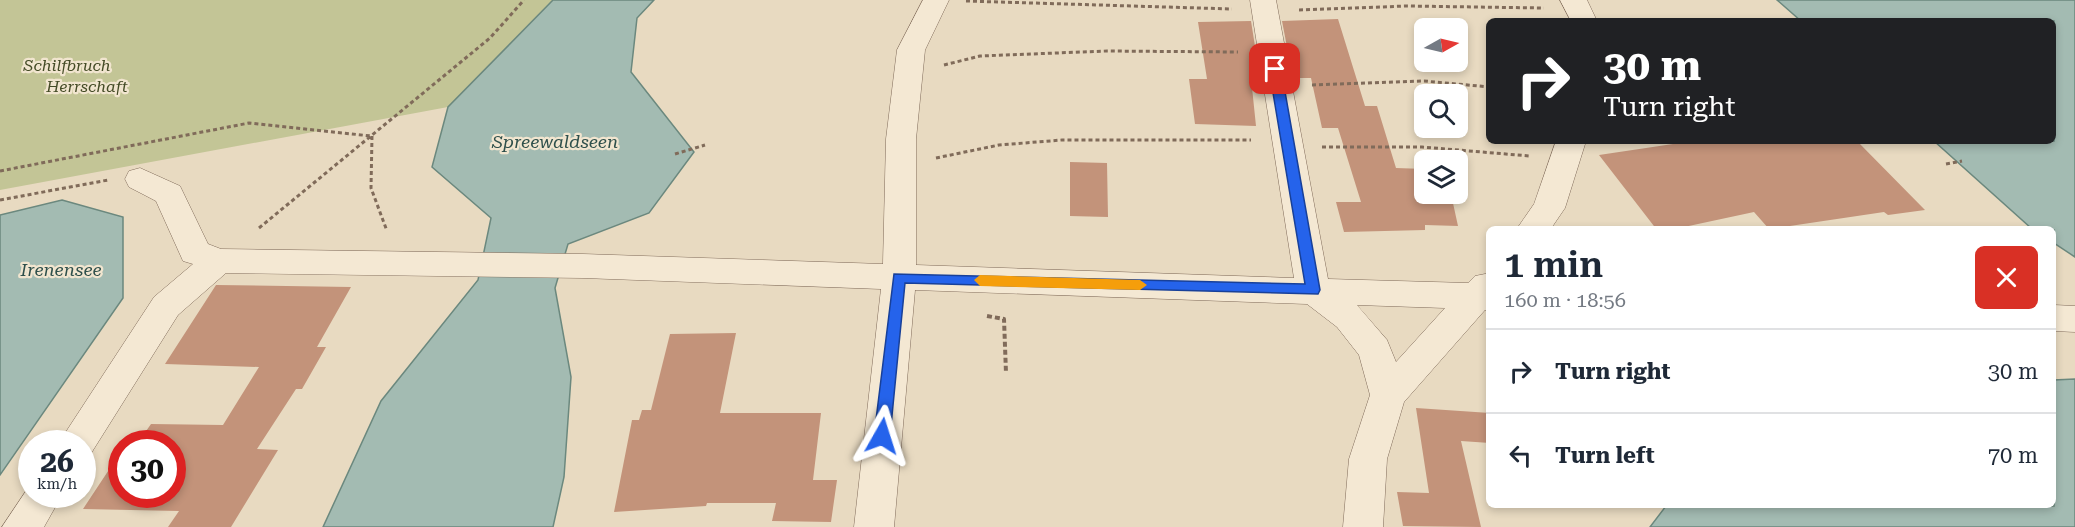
<!DOCTYPE html>
<html lang="en">
<head>
<meta charset="utf-8">
<style>
  body { margin:0; font-family:"Roboto Serif",serif; background:#f2f2f3; color:#1f2937; height:100vh; display:flex; flex-direction:column; font-size:22px; white-space:nowrap }
  * { box-sizing:border-box; margin:0 }
  p { font-size:20px; color:#747a83 }
  .icon { flex:none; width:33px; height:33px; fill:none; stroke:currentColor; stroke-width:2; stroke-linecap:round; stroke-linejoin:round }
  .map { position:relative; flex:1; overflow:hidden }
  .drawer { position:absolute; left:1486px; top:226px; width:570px; height:282px; display:flex; flex-direction:column; background:#fff; border-radius:9px; box-shadow:0 3px 9px #0003 }
  .drawer>* { flex:none }
  .banner { position:absolute; left:1486px; top:18px; width:570px; height:126px; border-radius:9px; box-shadow:0 3px 9px #0003; background:#202124; color:#fff; overflow:hidden }
  .needle { width:39px; rotate:82deg }
  .controls { position:absolute; left:1414px; top:18px; display:grid; gap:12px }
  .controls a { display:grid; place-items:center; width:54px; height:54px; border-radius:9px; background:#fff; box-shadow:0 3px 9px #0003; font-size:30px }
  .speed { position:absolute; left:18px; top:430px; display:flex; gap:12px; font-size:30px; font-weight:700; text-align:center }
  .speed>* { display:grid; place-content:center; width:78px; height:78px; border-radius:50%; background:#fff; box-shadow:0 3px 9px #0003; line-height:1 }
  .speed small { font-size:15px; font-weight:400 }
  .speed .limit { border:9px solid #d22; background:#fff; color:#111 }
  .pin { position:absolute; display:grid; place-items:center; width:51px; height:51px; color:#fff; margin:-26px; border-radius:12px; box-shadow:0 3px 9px #0006 }
  .me { position:absolute; width:66px; margin:-33px; rotate:6deg; stroke-linejoin:round; filter:drop-shadow(0 0 4px #0008) }
  .turn { display:flex; align-items:center; gap:21px; height:126px; padding:0 18px; font-size:27px }
  .turn .icon { width:78px; height:78px; stroke-width:2.5 }
  .turn b { display:block; font-size:42px; line-height:51px }
  .round { display:grid; place-items:center; flex:none; width:63px; height:63px; border-radius:9px; background:#f2f2f3 }
  .headline { display:flex; align-items:center; justify-content:space-between; height:102px; padding:0 18px }
  h1 { font-size:36px; font-weight:600; line-height:45px }
  ul { padding:0; list-style:none }
  li { display:flex; align-items:center; gap:18px; height:84px; padding:0 18px; border-top:2px solid #e0e1e3 }
  li div { flex:1 }
  li b { display:block; font-size:22px }
  li em { font-style:normal }
  .map>svg:first-child { display:block }
  .green { fill:#c3c596 }
  .water { fill:#a3bbb2; stroke:#6b887e; stroke-width:1.5 }
  .building { fill:#c3937a }
  .lines { fill:none; stroke-linecap:round; stroke-linejoin:round }
  .minor-casing { stroke:#806b5a; stroke-width:1 }
  .path-far1 { stroke:#806b5a; stroke-width:3; stroke-dasharray:4 3; stroke-linecap:butt }
  .path { stroke:#806b5a; stroke-width:4; stroke-dasharray:5 3; stroke-linecap:butt }
  .minor { fill:#f4e8d3; fill-rule:evenodd }
  .route { fill:#2563eb; stroke:#184099; stroke-width:1.5 }
  .slow { fill:#f59e0b }
  .labels { text-anchor:middle; dominant-baseline:central; stroke-width:4.5; stroke-linejoin:round; paint-order:stroke }
  .park-label { font-size:16px; font-style:italic; fill:#444b26; stroke:#f1e5cf }
  .water-label { font-size:18px; font-style:italic; fill:#2e4f4b; stroke:#f1e5cf }
</style>
</head>
<body>
<div class="map">
<svg width="2075" height="527" viewBox="0 0 2075 527">
  <rect width="100%" height="100%" fill="#e8dac1"/>
  <!-- green -->
  <path class="green" d="M0 0H553L448 107 0 190Z"/>
  <!-- water -->
  <path class="water" d="M553 0H654L637 18 631 72 694 152 649 213 568 244 555 288 571 377 564 477 553 527H323L381 401 478 280 491 218 432 167 448 107Z
    M1777 0H2075V257L2054 243V230L2031 228 1934 141H2054V21H1801Z
    M62 200 123 217V298L0 475V215Z
    M2075 379V527H1650L1666 506H2054V380Z"/>
  <!-- building -->
  <path class="building" d="M1338 19 1365 106H1377L1396 168 1425 169V194H1451L1458 226 1425 225V230L1344 232 1336 202H1361L1338 128H1322L1311 78H1293L1282 21Z
    M1251 21 1260 78H1251L1256 126 1195 124 1189 79H1207L1198 22Z
    M1693 141H1857L1925 210 1888 215 1884 212 1769 229 1754 212 1670 230H1657L1599 155Z
    M1070 162 1107 163 1108 217 1070 216Z
    M216 285 351 287 317 347H326L302 389H296L257 449 278 450 231 527H168L179 511 83 509 122 450V495H172V444H137L151 424 223 425 259 367 165 364Z
    M736 333 720 413H821L813 480H837L831 522 772 521 776 503H707L706 506 614 512 632 420H639L642 410H651L670 334Z
    M1416 408 1490 413V443L1461 441 1481 527 1403 526 1397 492 1429 493Z"/>
  <g class="lines">
    <defs>
      <path id="minor" d="M923 0H949L925 50 916 139V265L1294 278 1250 0H1276L1328 279 1468 283 1475 276 1490 273V310H1485L1404 402 1387 459 1383 527H1343L1349 459 1370 395 1359 355 1337 327 1307 304 915 290 894 527H854L881 289 583 278 226 273 178 315 90 455 82 458V444H58L154 297 193 264 183 261 156 201 129 187 125 179 129 171 140 168 180 186 208 244 221 249 583 254 883 264 886 139 897 50ZM1357 305 1445 308 1396 362 1387 340Z
        M1560 0H1587L1597 21H1571Z
        M1556 141H1586L1565 208 1550 230H1516L1534 204Z
        M2054 305 2075 306V332L2054 331Z
        M32 482V495H62L44 527H2Z"/>
    </defs>
    <!-- minor casing -->
    <use href="#minor" class="minor-casing"/>
    <!-- path-far1 -->
    <path class="path-far1" d="M966 1 1232 9
      M1299 10 1407 6 1544 8
      M944 65 980 56 1107 51 1238 52
      M1312 85 1424 81 1490 87
      M372 136 371 188 387 231
      M1322 147H1422L1530 156
      M675 154 705 145
      M936 158 999 145 1062 140H1251
      M1946 164 1962 161
      M0 171 249 123 371 136
      M0 200 108 180
      M259 228 490 38 524 0"/>
    <!-- path -->
    <path class="path" d="M987 316 1004 319 1006 373"/>
    <!-- minor -->
    <use href="#minor" class="minor"/>
  </g>
  <!-- route -->
  <path class="route" d="M1275 65 1281 69 1320 290 1318 294 905 283 890 436 887 441H877L874 436 894 274 1305 284 1269 69Z"/>
  <!-- slow -->
  <path class="slow" d="M980 275 1140 280 1147 285 1140 290 980 286 974 280Z"/>
  <g class="labels">
    <!-- park labels -->
    <g class="park-label">
      <text x="67" y="65">Schilfbruch</text>
      <text x="87" y="86">Herrschaft</text>
    </g>
    <!-- water labels -->
    <g class="water-label">
      <text x="555" y="141">Spreewaldseen</text>
      <text x="61" y="269">Irenensee</text>
    </g>
  </g>
</svg>
<div class="controls">
<a><svg class="needle" viewBox="-14 -14 28 28"><path d="M0-13l5 13h-10z" fill="#e53935"/><path d="M0 13l5-13h-10z" fill="#747a83"/></svg></a>
<a><svg class="icon" aria-label="search" viewBox="0 0 24 24"><circle cx="10" cy="10" r="6"/><path d="M15 15l6 6"/></svg></a>
<a><svg class="icon" aria-label="layers" viewBox="0 0 24 24"><path d="M12 4l9 5-9 5-9-5zM3 14l9 5 9-5"/></svg></a>
</div>
<div class="speed"><div>26<small>km/h</small></div><div class="limit">30</div></div>
<div class="pin" style="left:1275px;top:69px;background:#d93025"><svg class="icon" aria-label="arrive" viewBox="0 0 24 24"><path d="M6 21V4h12l-3 4 3 4H6"/></svg></div>
<svg class="me" style="left:882px;top:436px" viewBox="-20 -20 40 40"><path d="M0-17L14 15 0 8-14 15z" fill="#2563eb" stroke="#fff" stroke-width="4"/></svg>
<div class="banner">
<div class="turn"><svg class="icon" aria-label="right" viewBox="0 0 24 24"><path d="M7 20v-9h11M14 6l5 5-5 5"/></svg><div><b>30 m</b>Turn right</div></div>
</div>
<section class="drawer">
<div class="headline"><div><h1>1 min</h1><p>160 m · 18:56</p></div><a class="round" style="background:#d93025;color:#fff"><svg class="icon" aria-label="close" viewBox="0 0 24 24"><path d="M6 6l12 12M18 6L6 18"/></svg></a></div>
<ul>
<li><svg class="icon" aria-label="right" viewBox="0 0 24 24"><path d="M7 20v-9h11M14 6l5 5-5 5"/></svg><div><b>Turn right</b></div><em>30 m</em></li>
<li><svg class="icon" aria-label="left" viewBox="0 0 24 24"><path d="M17 20v-9H6M10 6l-5 5 5 5"/></svg><div><b>Turn left</b></div><em>70 m</em></li>
</ul>
</section>
</div>
</body>
</html>
